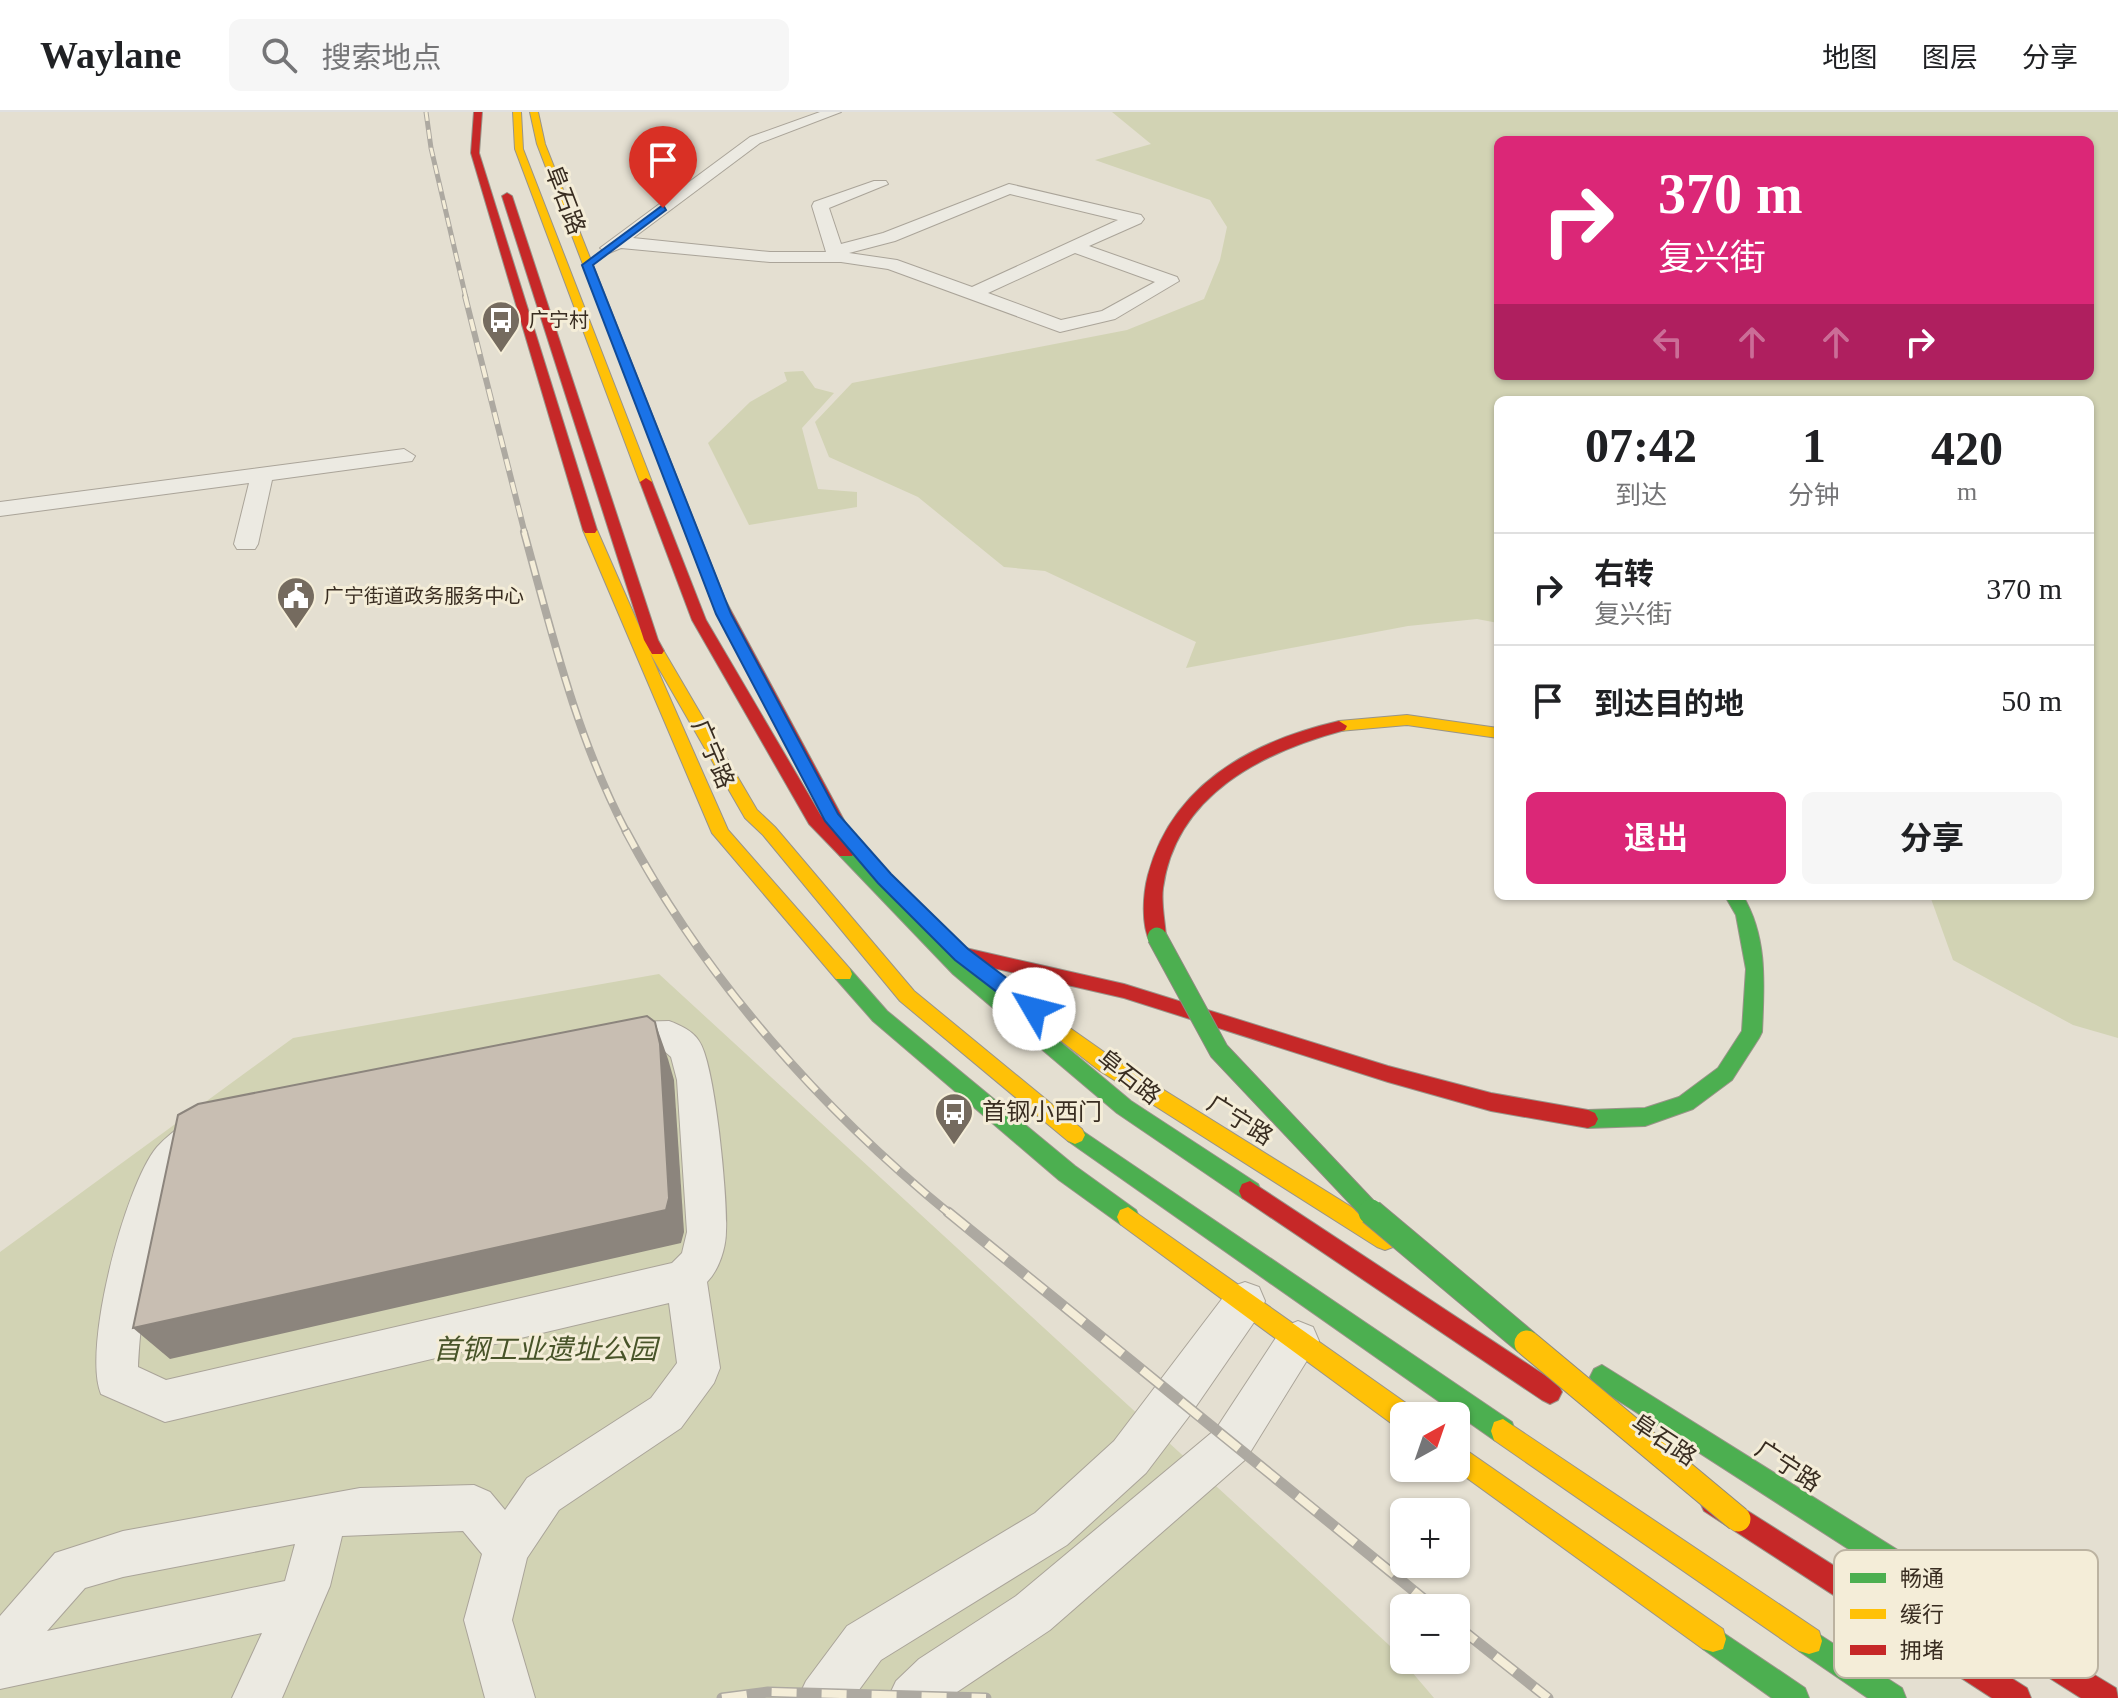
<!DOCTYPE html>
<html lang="zh">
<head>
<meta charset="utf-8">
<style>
  body { margin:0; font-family:"Times New Roman","Noto Sans SC",serif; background:#f6f6f6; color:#202124; height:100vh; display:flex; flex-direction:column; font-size:30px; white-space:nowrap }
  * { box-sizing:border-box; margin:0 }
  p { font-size:26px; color:#757577 }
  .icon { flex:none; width:44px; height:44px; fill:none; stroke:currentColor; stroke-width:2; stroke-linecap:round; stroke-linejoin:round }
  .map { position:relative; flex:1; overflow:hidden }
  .sheet { position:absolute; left:1494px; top:284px; width:600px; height:504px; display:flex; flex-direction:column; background:#fff; border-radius:12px; box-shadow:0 2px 6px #0004 }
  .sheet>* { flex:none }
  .hud { position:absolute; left:1494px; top:24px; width:600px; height:244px; border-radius:12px; box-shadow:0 2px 6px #0004; background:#db2777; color:#fff; overflow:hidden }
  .needle { width:52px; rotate:40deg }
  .tools { position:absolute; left:1390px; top:1290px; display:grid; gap:16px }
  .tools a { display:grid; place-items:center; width:80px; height:80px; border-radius:12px; background:#fff; box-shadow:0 2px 6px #0004; font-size:40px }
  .pin { position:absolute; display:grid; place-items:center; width:68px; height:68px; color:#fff; margin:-82px -34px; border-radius:50% 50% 50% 0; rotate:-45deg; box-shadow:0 0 8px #0007 }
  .pin .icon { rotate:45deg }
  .me { position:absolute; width:88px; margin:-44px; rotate:307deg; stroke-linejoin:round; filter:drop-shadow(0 0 6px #0008) }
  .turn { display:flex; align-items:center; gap:28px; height:168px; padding:0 32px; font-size:36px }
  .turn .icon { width:104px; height:104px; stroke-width:2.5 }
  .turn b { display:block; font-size:56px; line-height:68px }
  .lanes { display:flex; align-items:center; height:76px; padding:0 32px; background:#0003; justify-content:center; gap:40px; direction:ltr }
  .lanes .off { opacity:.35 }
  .eta { display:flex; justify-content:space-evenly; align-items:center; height:136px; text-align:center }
  .eta b { font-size:48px; font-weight:700; line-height:56px }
  .primary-button { display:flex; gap:16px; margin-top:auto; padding:16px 32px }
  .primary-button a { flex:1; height:92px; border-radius:12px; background:#db2777; color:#fff; font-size:32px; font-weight:700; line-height:92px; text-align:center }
  .primary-button a+a { background:#f6f6f6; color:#202124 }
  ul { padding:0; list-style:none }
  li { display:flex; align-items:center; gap:24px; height:112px; padding:0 32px; border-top:2px solid #e0e0e0 }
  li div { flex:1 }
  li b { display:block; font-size:30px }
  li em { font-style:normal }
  header { display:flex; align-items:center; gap:48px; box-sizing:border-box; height:112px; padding:0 40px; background:#fff; border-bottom:2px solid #e0e0e0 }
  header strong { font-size:38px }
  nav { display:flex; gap:44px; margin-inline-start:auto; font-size:28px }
  .search { width:560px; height:72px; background:#f6f6f6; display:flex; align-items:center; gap:20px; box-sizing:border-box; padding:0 28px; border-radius:12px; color:#757577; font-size:30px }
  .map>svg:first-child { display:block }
  .green { fill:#d2d3b4; fill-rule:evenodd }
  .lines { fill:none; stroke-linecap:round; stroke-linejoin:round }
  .street-casing { stroke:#aaa499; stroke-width:2 }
  .fast-casing { stroke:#999489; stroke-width:2 }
  .slow-casing { stroke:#999489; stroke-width:2 }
  .jam-casing { stroke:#999489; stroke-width:2 }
  .street { fill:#eceae2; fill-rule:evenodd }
  .fast { fill:#4caf50; fill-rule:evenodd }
  .slow { fill:#ffc107; fill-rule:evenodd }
  .jam { fill:#c62828; fill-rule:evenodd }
  .rail-far4-casing { stroke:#ada9a1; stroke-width:5 }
  .rail-far3-casing { stroke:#ada9a1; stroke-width:6 }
  .rail-far2-casing { stroke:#ada9a1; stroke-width:8 }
  .rail-far1-casing { stroke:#ada9a1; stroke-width:9 }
  .rail-casing { stroke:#ada9a1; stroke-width:11 }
  .rail-far4 { stroke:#f4edd8; stroke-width:3; stroke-dasharray:9; stroke-linecap:butt }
  .rail-far3 { stroke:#f4edd8; stroke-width:4; stroke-dasharray:12; stroke-linecap:butt }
  .rail-far2 { stroke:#f4edd8; stroke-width:5; stroke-dasharray:15; stroke-linecap:butt }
  .rail-far1 { stroke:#f4edd8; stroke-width:6; stroke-dasharray:19; stroke-linecap:butt }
  .rail { stroke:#f4edd8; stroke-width:8; stroke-dasharray:25; stroke-linecap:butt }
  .fast-bridge-far1-casing { stroke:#8f8a80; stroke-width:21; stroke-linecap:butt }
  .fast-bridge-casing { stroke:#8f8a80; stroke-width:27; stroke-linecap:butt }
  .slow-bridge-casing { stroke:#8f8a80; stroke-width:27; stroke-linecap:butt }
  .fast-bridge-far1 { stroke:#4caf50; stroke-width:19 }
  .fast-bridge { stroke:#4caf50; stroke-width:25 }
  .slow-bridge { stroke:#ffc107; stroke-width:25 }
  .shaded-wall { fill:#8c857d }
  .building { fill:#c8beb2; stroke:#8c857d; stroke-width:2 }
  .route { fill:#1a73e8; stroke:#114b97; stroke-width:2 }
  .labels { text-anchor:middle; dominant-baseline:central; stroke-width:6; stroke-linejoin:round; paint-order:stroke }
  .far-poi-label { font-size:20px; fill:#392d21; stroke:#f4edd8; text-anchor:start }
  .street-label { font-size:24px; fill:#392d21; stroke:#f4edd8 }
  .poi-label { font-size:24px; fill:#392d21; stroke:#f4edd8; text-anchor:start }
  .near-park-label { font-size:28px; font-style:italic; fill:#485429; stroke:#f4edd8 }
  .key { fill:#f4edd8; stroke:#bcb3a1; stroke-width:2 }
  .key-label { font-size:22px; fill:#392d21 }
</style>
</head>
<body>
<header>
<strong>Waylane</strong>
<div class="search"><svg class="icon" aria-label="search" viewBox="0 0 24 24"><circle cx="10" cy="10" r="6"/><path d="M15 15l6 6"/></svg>搜索地点</div>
<nav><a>地图</a><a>图层</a><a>分享</a></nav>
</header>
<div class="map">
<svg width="2118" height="1586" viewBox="0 0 2118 1586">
  <rect width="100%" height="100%" fill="#e4dfd1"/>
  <!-- green -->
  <path class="green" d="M1112 0H2118V926L2073 913 1953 848 1930 784H2090V288H1498V511L1477 507 1408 514 1186 556 1196 530 1045 459 1004 455 918 385 829 345 815 310 852 271 1127 218 1204 187 1220 148 1227 115 1210 88 1095 48 1151 32ZM1498 28H2090V264H1498Z
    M803 259 815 276 834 281 802 316 818 377 857 380V395L749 413 708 331 750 290 787 269 784 260Z
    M659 862 1389 1533 1434 1586H0V1140L293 926Z"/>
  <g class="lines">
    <defs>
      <path id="street" d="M820 0H841L760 31 633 126 770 140H826L812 94 814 90 874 69H886L888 72 829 96 841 132 883 121 1009 72 1141 103 1144 107 1141 111 1089 134 1177 165 1179 169 1115 207 1060 220 888 157 841 150H770L621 136 609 141 600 136 750 25ZM1010 82 1118 108 972 175 897 148 849 141 895 129ZM1075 141 1155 170 1102 199 1061 208 988 181Z
        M404 337 415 344 412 349 272 368 258 432 255 437H237L234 432 249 371 0 404V390Z
        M669 909C680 913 693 919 699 929 715 951 728 1088 726 1119 726 1136 719 1158 707 1170L720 1256 714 1271 681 1316 559 1398 527 1446 512 1508 535 1586H485L464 1508 482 1442 463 1419 342 1424 330 1474 282 1586H232L262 1521 0 1577V1504L55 1441 123 1419 360 1376 474 1373 490 1380 505 1398 527 1366 651 1286 677 1251 669 1191 165 1310 101 1282C82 1237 125 1073 157 1035 174 1016 201 1000 224 991L631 910ZM662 937 671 945 677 968 687 1120 682 1141 672 1151 166 1268 138 1255C140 1206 153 1097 184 1058 196 1042 216 1031 233 1021L631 938ZM295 1432 285 1469 47 1519 85 1476 123 1465Z
        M1245 1170 1259 1175 1265 1189 1259 1203 1190 1303 1146 1361 1067 1433 881 1548 853 1586H798L806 1569 847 1514 1035 1401 1114 1329 1231 1175Z
        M1298 1209 1313 1215 1319 1229 1246 1347 1050 1518 948 1586H888L896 1569 919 1547 1016 1484 1216 1317 1283 1215Z"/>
      <path id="fast" d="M846 734 852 736 967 852 1131 989 1258 1072 1261 1079 1258 1086 1250 1089 1242 1086 1117 1001 953 862 840 744 837 740Z
        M1725 784H1743C1768 826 1764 873 1762 920L1759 926 1732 968 1693 997 1645 1014 1588 1016 1581 1013 1578 1007 1581 1001 1588 998 1645 996 1679 985 1718 956 1742 919 1746 857 1736 803Z
        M843 855 850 857 887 899 1075 1054 1136 1098 1139 1105 1136 1112 1128 1115 1120 1112 1059 1068 873 909 836 867 834 862 836 857Z
        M1075 1014 1512 1310 1515 1319 1512 1328 1503 1331 1494 1328 1068 1029 1065 1023 1068 1017Z
        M1602 1253 2027 1519 2030 1529 2027 1539 2017 1542 2007 1539 1594 1273 1590 1265 1594 1257Z
        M1713 1514 1805 1576 1809 1586H1772L1703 1537 1700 1527 1703 1517Z
        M1809 1516 1902 1576 1906 1586H1868L1799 1539 1796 1529 1799 1519Z"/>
      <path id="slow" d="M513 0H521L523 37 652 370 651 373 640 370 515 37Z
        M530 0H538L545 32 724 485 722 488H712L710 485 537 32Z
        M590 414 597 418 650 539 657 534 662 536 757 698 775 715 914 879 1082 1017 1085 1023 1082 1029 1075 1032 1068 1029 900 889 763 723 745 706 650 541 728 718 850 857 852 862 850 867H836L712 721 583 418Z
        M1407 603 1498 616V626L1407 613 1339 619 1331 614 1339 609Z
        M1067 914 1114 947 1393 1121 1396 1128 1393 1135 1385 1138 1377 1135 1100 959 1060 928 1057 922 1060 916Z
        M1128 1095 1413 1296 1416 1304H1404V1317L1395 1314 1120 1112 1117 1105 1120 1098Z
        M1503 1307 1819 1519 1822 1529 1819 1539 1809 1542 1799 1539 1494 1328 1491 1319 1494 1310Z
        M1456 1331 1723 1517 1726 1527 1723 1537 1713 1540 1703 1537 1453 1356H1456Z"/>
      <path id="jam" d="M474 0H482L479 41 597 418 595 421H585L583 418 471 41Z
        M507 81 512 84 658 528 664 539 662 542H652L644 528 502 84Z
        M646 366 652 370 706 508 821 704 828 711 710 485 712 482H722L846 712 843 716 834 717 855 740 852 744H840L809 712 692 508 640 370Z
        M1339 609 1347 614 1345 618C1263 640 1176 682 1163 776 1161 792 1165 809 1166 825L1164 830H1150C1141 812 1143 782 1148 763 1172 672 1253 629 1339 609Z
        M961 835 1124 872 1388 954 1491 981 1588 998 1595 1001 1598 1007 1595 1013 1588 1016 1491 999 1388 970 1124 886 954 847 952 842 954 837Z
        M1250 1069 1558 1272 1562 1280 1558 1288 1550 1292 1542 1288 1242 1086 1239 1079 1242 1072Z
        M1713 1377 2027 1576 2031 1586H1992L1704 1399 1700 1390 1704 1381Z
        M2017 1516 2116 1576 2118 1586H2081L2007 1539 2004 1529 2007 1519Z"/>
    </defs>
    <!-- street casing -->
    <use href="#street" class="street-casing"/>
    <!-- fast casing -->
    <use href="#fast" class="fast-casing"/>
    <!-- slow casing -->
    <use href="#slow" class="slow-casing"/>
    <!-- jam casing -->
    <use href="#jam" class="jam-casing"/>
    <!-- street -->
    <use href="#street" class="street"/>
    <!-- fast -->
    <use href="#fast" class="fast"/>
    <!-- slow -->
    <use href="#slow" class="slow"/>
    <!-- jam -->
    <use href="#jam" class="jam"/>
    <defs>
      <path id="rail-far4" d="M426 0 431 36 466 186"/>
      <path id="rail-far3" d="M465 184 525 422"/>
      <path id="rail-far2" d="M524 420C552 522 577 627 627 721"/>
      <path id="rail-far1" d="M626 719C704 866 822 998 950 1102"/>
      <path id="rail" d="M948 1100 1435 1496
        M1456 1513 1548 1586
        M722 1586 768 1580 986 1586"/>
    </defs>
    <!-- rail-far4 casing -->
    <use href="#rail-far4" class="rail-far4-casing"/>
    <!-- rail-far3 casing -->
    <use href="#rail-far3" class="rail-far3-casing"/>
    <!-- rail-far2 casing -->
    <use href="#rail-far2" class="rail-far2-casing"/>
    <!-- rail-far1 casing -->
    <use href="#rail-far1" class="rail-far1-casing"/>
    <!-- rail casing -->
    <use href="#rail" class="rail-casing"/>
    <!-- rail-far4 -->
    <use href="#rail-far4" class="rail-far4"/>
    <!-- rail-far3 -->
    <use href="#rail-far3" class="rail-far3"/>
    <!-- rail-far2 -->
    <use href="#rail-far2" class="rail-far2"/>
    <!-- rail-far1 -->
    <use href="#rail-far1" class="rail-far1"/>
    <!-- rail -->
    <use href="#rail" class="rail"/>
    <defs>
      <path id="fast-bridge-far1" d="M1157 825 1219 939 1373 1102"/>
      <path id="fast-bridge" d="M1371 1100 1527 1231"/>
      <path id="slow-bridge" d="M1527 1231 1738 1407"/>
    </defs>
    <!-- fast-bridge-far1 casing -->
    <use href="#fast-bridge-far1" class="fast-bridge-far1-casing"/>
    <!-- fast-bridge casing -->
    <use href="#fast-bridge" class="fast-bridge-casing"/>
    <!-- slow-bridge casing -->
    <use href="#slow-bridge" class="slow-bridge-casing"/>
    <!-- fast-bridge-far1 -->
    <use href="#fast-bridge-far1" class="fast-bridge-far1"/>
    <!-- fast-bridge -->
    <use href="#fast-bridge" class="fast-bridge"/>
    <!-- slow-bridge -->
    <use href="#slow-bridge" class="slow-bridge"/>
  </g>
  <!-- shaded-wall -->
  <path class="shaded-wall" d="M655 910 668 947 674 968 684 1120 681 1131 170 1247 133 1216Z"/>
  <!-- building -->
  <path class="building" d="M647 904 655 910 660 932 669 1086 666 1098 133 1216 178 1003 198 992Z"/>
  <!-- route -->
  <path class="route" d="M663 93 666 98 593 153 731 502 838 702 891 762 968 837 1041 892 1044 897 1041 903H1027L955 848 878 771 825 709 716 502 582 153Z"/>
  <!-- icons -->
  <defs>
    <symbol id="bus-pin" viewBox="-11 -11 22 30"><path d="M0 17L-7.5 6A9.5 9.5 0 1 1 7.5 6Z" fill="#756b5f" stroke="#f4edd8"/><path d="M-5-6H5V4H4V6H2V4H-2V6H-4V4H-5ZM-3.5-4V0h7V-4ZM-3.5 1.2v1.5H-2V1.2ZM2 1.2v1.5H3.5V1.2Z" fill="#fff"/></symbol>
    <symbol id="civic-pin" viewBox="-11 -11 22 30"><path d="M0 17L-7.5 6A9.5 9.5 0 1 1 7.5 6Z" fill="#756b5f" stroke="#f4edd8"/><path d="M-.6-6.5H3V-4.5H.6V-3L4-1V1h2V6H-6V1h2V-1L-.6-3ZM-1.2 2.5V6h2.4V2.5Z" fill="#fff"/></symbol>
  </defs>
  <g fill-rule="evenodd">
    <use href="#bus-pin" x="479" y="186" width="44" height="60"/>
    <use href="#civic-pin" x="274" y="462" width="44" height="60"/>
    <use href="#bus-pin" x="932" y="978" width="44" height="60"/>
  </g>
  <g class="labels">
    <!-- far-poi labels -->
    <g class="far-poi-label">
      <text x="529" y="208">广宁村</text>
      <text x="324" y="484">广宁街道政务服务中心</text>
    </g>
    <!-- street labels -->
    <g class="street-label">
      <text transform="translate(565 88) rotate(69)">阜石路</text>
      <text transform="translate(713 642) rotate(67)">广宁路</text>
      <text transform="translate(1129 965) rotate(38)">阜石路</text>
      <text transform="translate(1240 1008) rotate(32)">广宁路</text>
      <text transform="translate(1664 1328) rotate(34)">阜石路</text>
      <text transform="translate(1788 1354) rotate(33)">广宁路</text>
    </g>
    <!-- poi labels -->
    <g class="poi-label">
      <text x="982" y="1000">首钢小西门</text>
    </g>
    <!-- near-park labels -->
    <g class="near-park-label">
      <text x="545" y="1237">首钢工业遗址公园</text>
    </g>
  </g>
  <!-- legend -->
  <rect x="1834" y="1438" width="264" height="128" rx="12" class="key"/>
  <rect x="1850" y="1461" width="36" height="10" fill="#4caf50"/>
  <rect x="1850" y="1497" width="36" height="10" fill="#ffc107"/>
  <rect x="1850" y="1533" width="36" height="10" fill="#c62828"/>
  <g class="key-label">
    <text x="1900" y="1474">畅通</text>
    <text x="1900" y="1510">缓行</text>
    <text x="1900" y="1546">拥堵</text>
  </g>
</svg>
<div class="tools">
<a><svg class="needle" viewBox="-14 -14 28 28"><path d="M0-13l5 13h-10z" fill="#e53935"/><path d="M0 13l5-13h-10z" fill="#757577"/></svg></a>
<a>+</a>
<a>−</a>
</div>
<div class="pin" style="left:663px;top:96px;background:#d93025"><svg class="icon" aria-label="arrive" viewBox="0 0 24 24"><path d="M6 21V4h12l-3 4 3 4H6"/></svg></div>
<svg class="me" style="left:1034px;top:897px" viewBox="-20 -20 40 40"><circle r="19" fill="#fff"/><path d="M0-13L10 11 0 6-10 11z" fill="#1a73e8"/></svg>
<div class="hud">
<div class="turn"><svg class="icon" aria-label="right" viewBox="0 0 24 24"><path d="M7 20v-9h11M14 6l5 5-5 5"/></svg><div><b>370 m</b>复兴街</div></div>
<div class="lanes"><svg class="icon off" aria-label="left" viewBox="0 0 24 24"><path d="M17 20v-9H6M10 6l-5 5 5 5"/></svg><svg class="icon off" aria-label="ahead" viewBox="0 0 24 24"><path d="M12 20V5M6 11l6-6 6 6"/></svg><svg class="icon off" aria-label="ahead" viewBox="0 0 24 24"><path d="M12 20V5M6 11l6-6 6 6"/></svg><svg class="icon" aria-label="right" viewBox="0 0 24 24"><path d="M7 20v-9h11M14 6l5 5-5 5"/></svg></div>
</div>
<section class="sheet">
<div class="eta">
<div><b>07:42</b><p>到达</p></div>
<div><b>1</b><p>分钟</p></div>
<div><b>420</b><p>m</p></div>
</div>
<ul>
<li><svg class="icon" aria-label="right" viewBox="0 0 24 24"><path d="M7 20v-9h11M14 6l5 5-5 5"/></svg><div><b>右转</b><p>复兴街</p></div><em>370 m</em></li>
<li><svg class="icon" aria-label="arrive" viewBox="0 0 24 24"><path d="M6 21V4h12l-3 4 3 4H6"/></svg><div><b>到达目的地</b></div><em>50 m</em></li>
</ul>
<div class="primary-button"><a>退出</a><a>分享</a></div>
</section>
</div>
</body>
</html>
